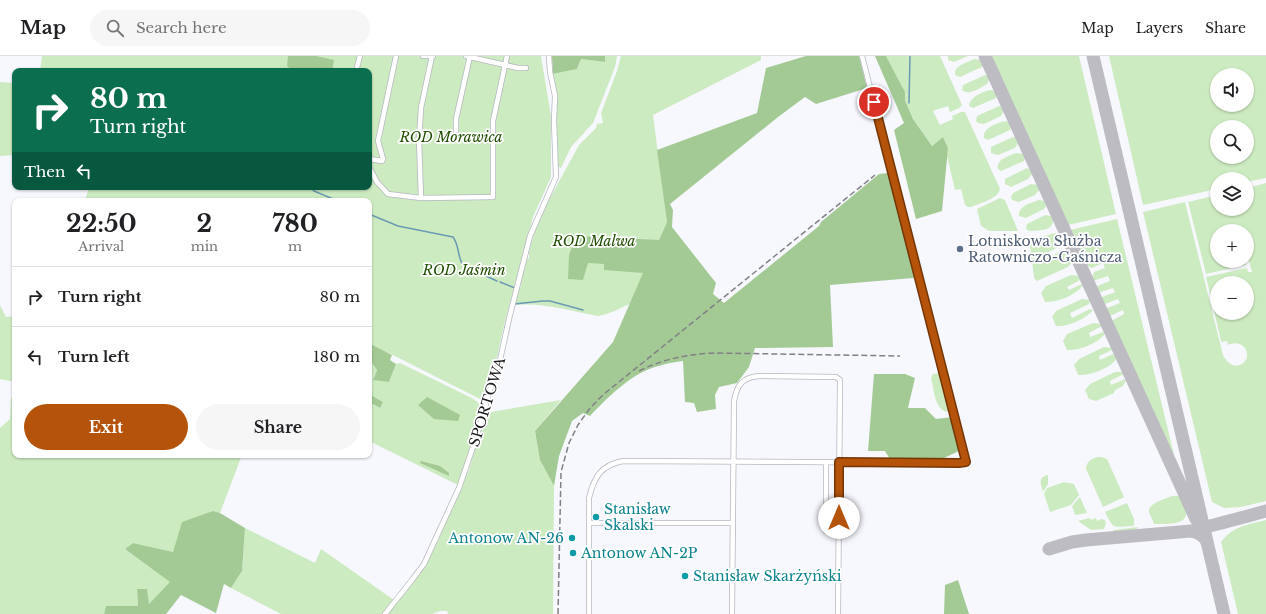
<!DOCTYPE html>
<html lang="en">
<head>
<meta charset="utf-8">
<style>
  body { margin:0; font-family:"Libre Baskerville",serif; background:#f6f6f6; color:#202124; height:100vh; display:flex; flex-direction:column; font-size:15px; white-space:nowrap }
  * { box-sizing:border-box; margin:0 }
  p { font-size:13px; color:#757577 }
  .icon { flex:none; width:22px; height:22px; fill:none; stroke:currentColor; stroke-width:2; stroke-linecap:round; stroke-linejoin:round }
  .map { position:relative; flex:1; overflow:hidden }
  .details { position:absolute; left:12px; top:142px; width:360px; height:260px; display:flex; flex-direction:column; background:#fff; border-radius:8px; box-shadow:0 1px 3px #0004 }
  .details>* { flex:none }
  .banner { position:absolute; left:12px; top:12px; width:360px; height:122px; border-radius:8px; box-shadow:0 1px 3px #0004; background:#0b6e4f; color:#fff; overflow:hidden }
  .controls { position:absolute; left:1210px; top:12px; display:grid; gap:8px }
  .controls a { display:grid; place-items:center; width:44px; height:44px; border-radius:50%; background:#fff; box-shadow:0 1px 3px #0004; font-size:20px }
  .pin { position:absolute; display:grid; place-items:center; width:34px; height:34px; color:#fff; margin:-17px; border:2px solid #fff; border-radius:50%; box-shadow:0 1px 4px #0007 }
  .me { position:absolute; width:44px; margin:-22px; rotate:0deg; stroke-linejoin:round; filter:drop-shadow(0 0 3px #0008) }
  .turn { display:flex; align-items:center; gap:14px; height:84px; padding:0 12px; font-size:18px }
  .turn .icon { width:52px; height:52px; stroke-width:2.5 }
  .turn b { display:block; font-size:28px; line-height:34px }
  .then { display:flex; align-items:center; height:38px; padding:0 12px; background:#0003; gap:8px; font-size:15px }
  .eta { display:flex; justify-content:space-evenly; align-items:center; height:68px; text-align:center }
  .eta b { font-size:24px; font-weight:700; line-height:28px }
  .button { display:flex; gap:8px; margin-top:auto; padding:8px 12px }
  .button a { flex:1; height:46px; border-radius:24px; background:#b45309; color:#fff; font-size:16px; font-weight:700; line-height:46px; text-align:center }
  .button a+a { background:#f6f6f6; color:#202124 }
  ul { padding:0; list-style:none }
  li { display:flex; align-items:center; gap:12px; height:60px; padding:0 12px; border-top:1px solid #e0e0e0 }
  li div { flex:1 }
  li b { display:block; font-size:15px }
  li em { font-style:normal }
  header { display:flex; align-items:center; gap:24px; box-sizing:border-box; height:56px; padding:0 20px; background:#fff; border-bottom:1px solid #e0e0e0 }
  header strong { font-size:19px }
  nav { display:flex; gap:22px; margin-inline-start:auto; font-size:14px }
  .search { width:280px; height:36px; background:#f6f6f6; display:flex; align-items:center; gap:10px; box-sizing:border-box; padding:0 14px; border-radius:22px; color:#757577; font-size:15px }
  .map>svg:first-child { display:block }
  .green { fill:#cdebc1; fill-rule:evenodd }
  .forest { fill:#a3ca94 }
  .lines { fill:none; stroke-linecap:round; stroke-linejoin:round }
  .stream { stroke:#6a9ab4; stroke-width:1.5 }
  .taxiway { stroke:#bcbcc2; stroke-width:13 }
  .minor-casing { stroke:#b6b6c1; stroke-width:6 }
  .minor { stroke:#fff; stroke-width:4.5 }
  .rail { stroke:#808086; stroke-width:1.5; stroke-dasharray:6 3; stroke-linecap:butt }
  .route-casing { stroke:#753606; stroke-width:10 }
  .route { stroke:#b45309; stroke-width:7 }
  .service-dot { fill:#5c6f8a; stroke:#fff; stroke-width:1.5 }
  .culture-dot { fill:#0f9aa8; stroke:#fff; stroke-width:1.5 }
  .labels { text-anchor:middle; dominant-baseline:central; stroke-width:3.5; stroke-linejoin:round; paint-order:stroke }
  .park-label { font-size:14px; font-style:italic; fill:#1f4f00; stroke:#fff }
  .service-label { font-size:14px; fill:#4e5e75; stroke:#fff; text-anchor:start }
  .street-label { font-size:14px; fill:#1b1b1f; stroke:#fff }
  .culture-label { font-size:14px; fill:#0d838f; stroke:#fff; text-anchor:start }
</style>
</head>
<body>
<header>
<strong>Map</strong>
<div class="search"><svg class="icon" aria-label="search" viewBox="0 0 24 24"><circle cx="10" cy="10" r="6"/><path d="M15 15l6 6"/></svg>Search here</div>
<nav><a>Map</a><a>Layers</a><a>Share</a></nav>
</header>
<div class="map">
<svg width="1266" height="558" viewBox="0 0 1266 558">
  <rect width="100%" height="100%" fill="#f7f7fe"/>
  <!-- green -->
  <path class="green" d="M42 0H541L551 60V121L533 161 503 273 496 306 493 308 494 311 489 322 491 323 484 345 369 287V145H85L89 131H369V15H40Z
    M605 0H617L615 11 593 67 571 91 561 112 557 110 556 40 553 18 577 13 581 3 605 6Z
    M621 0H761V4L653 59 667 166 630 248C620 252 608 259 598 260 571 255 542 246 514 249L519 233 521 230V226L526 204 529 202V196L538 164 579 89 596 72 597 68 603 67 601 57 617 15Z
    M886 0H940L962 49 959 52 950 56 948 50 933 55 940 69 953 63 952 60 961 56H965L1000 133C998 143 980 147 971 151H968L965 149 961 133 955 134 947 100 948 92 943 81 932 90 913 63 905 43V36Z
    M948 0H968L954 6 948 4Z
    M991 0H1079L1116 158 1068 169Z
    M1109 0H1266V122L1247 126V123H1217V133L1143 149ZM1217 19H1247V49H1217ZM1217 71H1247V101H1217Z
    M974 3 981 4 983 7 982 11 960 21 955 19C954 9 967 7 974 3Z
    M985 19 989 20 990 22 987 28C980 32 969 40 962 34L963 29Z
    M0 26 15 27V99L0 100Z
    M991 34 995 35 997 39 996 42 973 52 969 50C970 41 983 35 991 34Z
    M999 50 1003 51 1004 55 1001 60 984 68 978 67 976 65 977 60Z
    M1006 65 1010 67 1011 70 1010 74 988 84 984 82C982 72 997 67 1006 65Z
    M1013 81 1017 82 1019 86 1015 92 998 99 991 97V91Z
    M1016 97 1024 98 1025 101 1024 105 1001 115 998 113C996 103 1009 100 1016 97Z
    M1027 112 1031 114 1033 117 1028 123 1011 131 1005 128V123Z
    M1266 127V445L1241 451 1224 452 1212 446 1143 156 1185 146 1223 299C1235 322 1256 302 1243 290 1238 286 1233 287 1228 289L1227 285 1223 286 1221 285 1206 221 1247 212 1248 216H1252L1249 205H1247V175H1217V205H1245L1246 209 1206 218 1188 146 1217 139V153H1247V132ZM1217 227H1247V257H1217Z
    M1031 128 1038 129 1040 133 1035 139 1019 146 1012 144 1011 141 1013 137Z
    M1000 142 1005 144 1018 175H989L981 170 977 153Z
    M1039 144 1045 145 1047 148 1044 153 1026 162 1019 160C1018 150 1031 147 1039 144Z
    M1045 159 1051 160 1053 164C1053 176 1038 174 1029 175L1026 173 1027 168Z
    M1117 163 1176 407 1111 265 1124 258 1123 254 1110 260 1106 254 1107 252 1120 247 1118 243 1105 248 1101 243 1102 241 1115 236 1113 232 1098 237 1096 232 1097 230 1110 225 1108 220 1093 225 1092 222 1094 216 1105 212 1103 207 1092 212 1086 209 1085 207 1086 205 1099 199 1097 195 1082 201 1070 174Z
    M1055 177 1062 180 1064 185 1060 190 1043 199 1045 203 1064 194 1069 197 1073 205 1068 211 1037 225 1034 222 1030 188 1034 183Z
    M1071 219 1079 220 1080 224 1067 231 1069 234 1082 228 1083 229C1075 240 1058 246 1045 246L1041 237 1046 230Z
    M1082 243 1090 244 1089 248 1070 257 1072 262 1090 253 1093 254C1086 263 1068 271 1056 270L1052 261 1056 255Z
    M0 249 6 261 15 260V326L0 323Z
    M1093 267 1101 268 1102 270 1089 277 1090 281 1103 276 1105 277C1100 287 1078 295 1067 294L1063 285 1067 278Z
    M1104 291 1112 292V294L1099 300 1100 304 1113 298 1115 299 1117 302C1111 312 1090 320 1078 319L1074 309 1079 303Z
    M369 303 377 314 373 323 389 326 396 308 400 307 472 342 483 350 479 366 458 429 369 385V346L380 352 383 346 369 338Z
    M1115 316H1123L1124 318 1110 325 1111 329 1125 323 1126 324 1123 330 1115 334 1114 337 1096 345 1089 343 1085 334 1090 328Z
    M941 317 949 351V354L947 356C934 353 934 332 931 322L933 318Z
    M15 339V399H242L220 457 212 455 173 496 133 487 125 493 171 526 149 548 137 533 138 550H106L104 558H0V372L10 363 11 342Z
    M561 344 535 375 540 404 554 430 553 558H448L447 555H440L432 558H388L417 521 436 489 469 414 485 357Z
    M1097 401H1101L1107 403 1124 441 1103 451 1086 413C1086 406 1091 403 1097 401Z
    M1048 419V428L1043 436C1041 428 1037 422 1048 419Z
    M1064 426 1074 428 1079 439 1071 449 1050 456 1044 438 1047 432Z
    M1172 440H1179C1181 444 1185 450 1186 455 1189 470 1164 468 1154 468 1153 464 1150 460 1149 456 1148 447 1165 443 1172 440Z
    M1080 441 1087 457 1075 459 1072 450Z
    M1127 447 1134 463V469L1132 470C1113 471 1114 474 1105 456Z
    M1089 462 1091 464 1096 462 1097 465 1101 463 1105 464 1106 467 1104 473 1091 474 1078 465Z
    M1266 464V558H1238L1221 486C1233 470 1247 469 1266 464Z
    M1138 471 1136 475 1115 477 1113 474Z
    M245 472 315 507 321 493 394 544 382 558H281L231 532 242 515Z"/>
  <!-- forest -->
  <path class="forest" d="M288 0H316L334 4 332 15H293L287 10Z
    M552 0H605V6L581 3 577 13 553 18Z
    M806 0H859L867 32 816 48 805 41 778 61 670 148 673 154 672 171 716 227 713 238 724 247 819 170 821 166 879 118 888 117 916 221 913 222 830 229 833 291 755 292 749 311 737 327 719 331 715 339 716 353 697 356 694 347 685 346 683 305C674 306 664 308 655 311 631 318 607 342 590 360L583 357 572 365 559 400 554 430 540 404 535 375 613 286 643 217 604 214V208L588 207 583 224 568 223 569 199 576 180 659 184 667 166 657 94 757 57 766 12Z
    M875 0H886L905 36V44L913 63 932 90 943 81 948 92 942 155 916 163 894 74 904 67Z
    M369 287 392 299 390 304 396 308 389 326 373 324 377 314 369 303Z
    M874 318H905L915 322 908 352H925L936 363 952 361 961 394 944 402 890 403 885 395H868Z
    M369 338 383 346 380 352 369 346Z
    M427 341 460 359 458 365 434 363 418 349Z
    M421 405 440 410 449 417V420L420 407Z
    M213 455 220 457 245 472 242 515 231 532 224 528 216 557 181 539 166 558H104L106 550H138L137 533H147L149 548 170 526 125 493 133 487 173 496 182 466Z
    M958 524 969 558H944L945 529Z"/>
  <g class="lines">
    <!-- stream -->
    <path class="stream" d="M909 47 910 0
      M310 131 314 135 338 145
      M369 158 398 170 453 181C460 190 457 203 464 210L497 225
      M500 226 515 232V233
      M514 248 543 245H550L583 254"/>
    <!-- taxiway -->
    <path class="taxiway" d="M985 0 1196 463
      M1093 0 1224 558
      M1196 473C1220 468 1243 461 1266 455
      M1049 493 1072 486 1086 484 1191 475C1198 476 1204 479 1207 486"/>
    <defs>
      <path id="minor" d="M423 0H433
        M466 0 518 12H526
        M356 15 360 0
        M456 79V63L470 0
        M369 103 382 105 383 103 378 85 396 0
        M369 111 377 126 388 138 421 142 493 141V65L507 0
        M421 142 419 83 421 52 432 0
        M826 406V475
        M589 467H733
        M385 558 412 524 424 508 459 432 476 382 491 331 500 304 509 263 530 180 556 121 554 65 555 40 550 16 549 0
        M589 558V442C594 421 601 409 623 405L959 407 966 406 862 0
        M732 558 734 345C737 328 743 321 760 320L836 321 840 324 838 558"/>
    </defs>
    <!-- minor casing -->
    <use href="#minor" class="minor-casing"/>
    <!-- minor -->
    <use href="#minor" class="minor"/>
    <!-- rail -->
    <path class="rail" d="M639 315C663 303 688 298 715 297L900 300
      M558 558 561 416 569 387 578 369 590 352 604 338 875 119"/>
  </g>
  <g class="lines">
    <defs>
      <path id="route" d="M839 462V406L959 407 966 406 874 46"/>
    </defs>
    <!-- route casing -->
    <use href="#route" class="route-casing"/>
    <!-- route -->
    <use href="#route" class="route"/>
  </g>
  <!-- markers -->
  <circle class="service-dot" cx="960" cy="193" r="4"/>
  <g class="culture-dot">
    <circle cx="596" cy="461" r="4"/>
    <circle cx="572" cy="482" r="4"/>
    <circle cx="573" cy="497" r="4"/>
    <circle cx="685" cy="520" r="4"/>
  </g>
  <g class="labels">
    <!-- park labels -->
    <g class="park-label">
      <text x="451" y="81">ROD Morawica</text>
      <text x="594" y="185">ROD Malwa</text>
      <text x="464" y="214">ROD Jaśmin</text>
    </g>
    <!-- service labels -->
    <g class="service-label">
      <text x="968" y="185">Lotniskowa Służba<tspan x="968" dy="16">Ratowniczo-Gaśnicza</tspan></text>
    </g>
    <!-- street labels -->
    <g class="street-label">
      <text transform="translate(487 346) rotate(-73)">SPORTOWA</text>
    </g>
    <!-- culture labels -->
    <g class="culture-label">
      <text x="604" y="453">Stanisław<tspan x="604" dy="16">Skalski</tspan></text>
      <text x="564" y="482" text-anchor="end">Antonow AN-26</text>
      <text x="581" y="497">Antonow AN-2P</text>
      <text x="693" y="520">Stanisław Skarżyński</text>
    </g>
  </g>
</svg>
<div class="controls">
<a><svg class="icon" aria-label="sound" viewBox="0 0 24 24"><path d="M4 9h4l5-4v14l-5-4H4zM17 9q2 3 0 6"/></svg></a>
<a><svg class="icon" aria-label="search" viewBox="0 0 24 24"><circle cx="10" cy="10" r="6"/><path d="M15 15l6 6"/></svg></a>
<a><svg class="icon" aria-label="layers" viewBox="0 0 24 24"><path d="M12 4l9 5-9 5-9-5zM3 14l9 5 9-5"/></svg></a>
<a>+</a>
<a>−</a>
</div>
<div class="pin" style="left:874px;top:46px;background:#d93025"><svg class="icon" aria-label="arrive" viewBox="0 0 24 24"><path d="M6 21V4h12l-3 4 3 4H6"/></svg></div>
<svg class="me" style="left:839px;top:462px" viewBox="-20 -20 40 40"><circle r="19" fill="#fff"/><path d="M0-13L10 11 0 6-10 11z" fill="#b45309"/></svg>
<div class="banner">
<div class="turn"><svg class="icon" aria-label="right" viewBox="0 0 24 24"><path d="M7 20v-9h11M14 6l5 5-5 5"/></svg><div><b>80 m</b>Turn right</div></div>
<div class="then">Then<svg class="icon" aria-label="left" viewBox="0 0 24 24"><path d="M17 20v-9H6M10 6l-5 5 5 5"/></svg></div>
</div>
<section class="details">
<div class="eta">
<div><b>22:50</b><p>Arrival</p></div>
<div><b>2</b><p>min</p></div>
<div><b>780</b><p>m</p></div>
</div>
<ul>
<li><svg class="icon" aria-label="right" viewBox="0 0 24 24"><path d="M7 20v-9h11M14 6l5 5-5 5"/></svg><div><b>Turn right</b></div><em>80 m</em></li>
<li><svg class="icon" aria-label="left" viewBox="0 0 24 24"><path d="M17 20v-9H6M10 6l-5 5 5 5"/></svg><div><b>Turn left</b></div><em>180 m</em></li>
</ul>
<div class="button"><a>Exit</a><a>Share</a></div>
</section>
</div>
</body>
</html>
